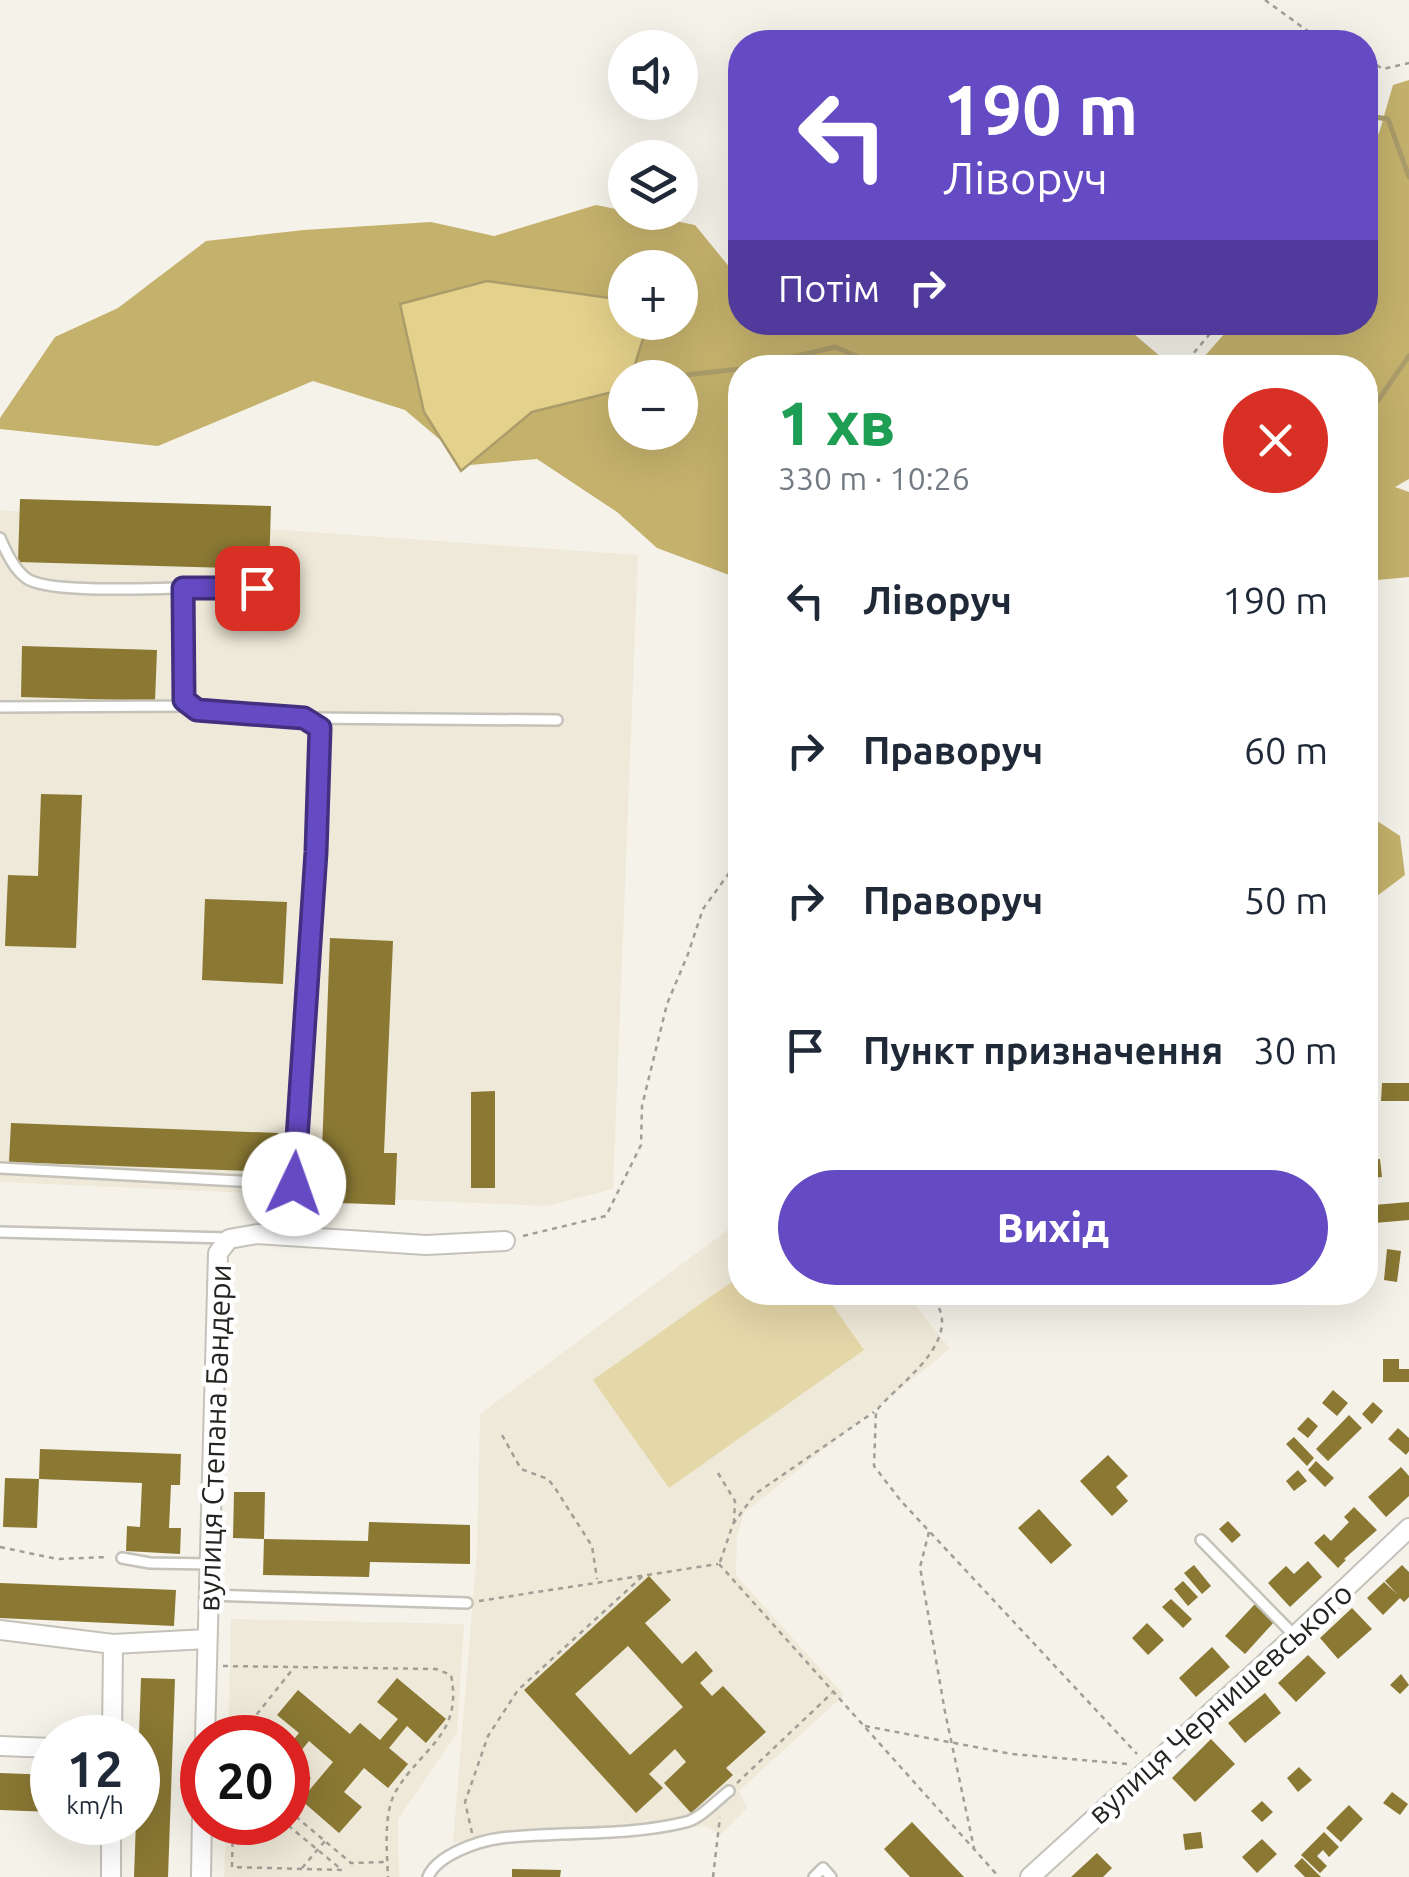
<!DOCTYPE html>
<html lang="uk">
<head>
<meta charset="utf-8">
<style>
  body { margin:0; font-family:Ubuntu,sans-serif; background:#f6f6f7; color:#1f2937; height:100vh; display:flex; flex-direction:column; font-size:38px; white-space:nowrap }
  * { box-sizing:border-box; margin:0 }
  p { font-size:32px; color:#747a83 }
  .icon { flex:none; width:55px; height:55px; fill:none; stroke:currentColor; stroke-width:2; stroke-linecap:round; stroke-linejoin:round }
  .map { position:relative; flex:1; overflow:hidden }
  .panel { position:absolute; left:728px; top:355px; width:650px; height:950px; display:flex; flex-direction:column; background:#fff; border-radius:40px; box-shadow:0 10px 40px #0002 }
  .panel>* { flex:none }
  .hud { position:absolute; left:728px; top:30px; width:650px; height:305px; border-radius:40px; box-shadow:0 10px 40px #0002; background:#644ac3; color:#fff; overflow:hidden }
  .fabs { position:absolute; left:608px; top:30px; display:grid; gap:20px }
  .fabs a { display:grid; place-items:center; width:90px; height:90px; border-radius:50%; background:#fff; box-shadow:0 10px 40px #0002; font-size:50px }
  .speed { position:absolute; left:30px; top:1715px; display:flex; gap:20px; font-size:50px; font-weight:700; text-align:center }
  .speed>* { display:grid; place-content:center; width:130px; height:130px; border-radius:50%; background:#fff; box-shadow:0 10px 40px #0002; line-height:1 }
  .speed small { font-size:25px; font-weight:400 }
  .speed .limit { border:15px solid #d22; background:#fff; color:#111 }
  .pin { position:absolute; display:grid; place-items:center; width:85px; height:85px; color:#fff; margin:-42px; border-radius:20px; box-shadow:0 5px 15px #0006 }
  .me { position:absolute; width:110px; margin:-55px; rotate:3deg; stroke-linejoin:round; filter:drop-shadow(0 0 8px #0008) }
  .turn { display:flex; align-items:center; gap:35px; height:210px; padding:0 50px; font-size:45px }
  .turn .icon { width:130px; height:130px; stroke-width:2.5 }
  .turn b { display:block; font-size:70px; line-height:85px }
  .then { display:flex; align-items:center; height:95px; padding:0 50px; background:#0003; gap:20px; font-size:38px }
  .round { display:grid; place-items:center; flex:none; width:105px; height:105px; border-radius:52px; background:#f6f6f7 }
  .summary { display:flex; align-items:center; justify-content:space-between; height:170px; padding:0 50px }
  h1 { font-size:60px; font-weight:800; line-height:75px; color:#1e9e55 }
  .cta { display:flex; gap:20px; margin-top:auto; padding:20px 50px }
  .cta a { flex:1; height:115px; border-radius:60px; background:#644ac3; color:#fff; font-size:40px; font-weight:800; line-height:115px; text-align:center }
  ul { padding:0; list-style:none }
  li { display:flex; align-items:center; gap:30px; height:150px; padding:0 50px }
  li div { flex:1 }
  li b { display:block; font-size:38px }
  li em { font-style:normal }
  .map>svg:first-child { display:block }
  .built { fill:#eee9d8 }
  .green { fill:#e4d7a8 }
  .forest { fill:#c4b16c; fill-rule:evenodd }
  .water { fill:#e4d18b; stroke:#ab9d6b; stroke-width:2.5 }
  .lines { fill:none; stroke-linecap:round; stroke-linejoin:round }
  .stream { stroke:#ab9d6b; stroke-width:5 }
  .building { fill:#8a7833; fill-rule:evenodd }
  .service-casing { stroke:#c4c2b9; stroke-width:14 }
  .minor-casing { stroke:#c4c2b9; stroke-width:22 }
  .path { stroke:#a09e97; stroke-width:2.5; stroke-dasharray:5 5; stroke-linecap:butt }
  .service { stroke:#fff; stroke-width:9 }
  .minor { stroke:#fff; stroke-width:18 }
  .route-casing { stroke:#41307f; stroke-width:25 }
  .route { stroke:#644ac3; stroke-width:18 }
  .labels { text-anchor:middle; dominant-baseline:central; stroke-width:9; stroke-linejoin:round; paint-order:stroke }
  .street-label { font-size:30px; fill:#252420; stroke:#fff }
</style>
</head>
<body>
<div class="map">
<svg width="1409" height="1877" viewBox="0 0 1409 1877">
  <rect width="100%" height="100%" fill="#f5f2e9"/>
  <!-- built -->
  <path class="built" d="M0 510 638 555 613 1189 547 1206 0 1182Z
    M740 1221V1292L906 1293 950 1349 744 1513 737 1536 736 1575 844 1695 739 1791 747 1808 720 1835 706 1826 502 1844 453 1842 477 1551 480 1414Z
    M231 1619 464 1624 457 1733 398 1819 399 1877H224L226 1823 288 1822V1738L228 1737Z"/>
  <!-- green -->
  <path class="green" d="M740 1276V1292L824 1293 864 1350 669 1488 593 1380Z"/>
  <!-- forest -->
  <path class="forest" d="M1409 80V479L1395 487 1409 492V577L1378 580 1365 586V368L1195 367 1234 323 1365 322V150L1379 133 1393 85Z
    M596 205 695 225 740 280V322L1045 323 1041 334 1128 329 1167 362 1159 368H740V579L657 548 617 512 537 459 470 465 405 410 313 381 158 446 0 429V418L55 337 118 308 206 241 304 230 431 222 494 236ZM625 268H680V322H625ZM625 378H680V432H625Z
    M1365 813 1400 836 1405 875 1365 905Z"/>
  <!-- water -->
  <path class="water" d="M487 281 625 300V322L648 323 631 377 625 378V389L532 412 461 471 424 412 400 304Z"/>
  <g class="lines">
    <!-- stream -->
    <path class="stream" d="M1365 111 1368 116 1388 119 1409 177
      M634 367 676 376 740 369
      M747 368 835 347 884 368
      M1365 419 1409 356"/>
  </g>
  <!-- building -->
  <path class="building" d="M20 499 271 506 269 569 18 562Z
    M22 646 157 650 155 701 21 697Z
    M41 794 82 795 76 948 5 946 8 875 38 876Z
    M205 899 287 902 283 984 202 980Z
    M330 938 393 941 384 1153H397L395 1205 312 1202 314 1150 322 1151Z
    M1382 1083H1409V1101H1381Z
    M495 1091V1188H471V1092Z
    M11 1123 278 1133 276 1172 9 1162Z
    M1380 1159 1382 1177 1371 1178 1369 1160Z
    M1409 1202V1220L1375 1223 1374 1205Z
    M1387 1249 1401 1251 1397 1282 1384 1280Z
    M1383 1359H1399V1369H1409V1382H1383Z
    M1333 1390 1348 1403 1337 1416 1322 1403Z
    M1373 1402 1383 1411 1372 1424 1362 1414Z
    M1349 1415 1362 1428 1328 1461 1316 1449Z
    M1308 1417 1318 1426 1308 1438 1297 1429Z
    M1398 1428 1409 1438V1451L1406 1455 1388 1439Z
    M1294 1437 1314 1458 1307 1466 1286 1444Z
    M40 1449 181 1454 180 1485H171L169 1528H181L180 1554 126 1551 127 1526 140 1527 142 1483 39 1479 37 1528 3 1527 5 1478 39 1479Z
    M1108 1455 1128 1476 1116 1487 1128 1501 1112 1516 1080 1481Z
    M1316 1461 1334 1478 1325 1487 1308 1470Z
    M1401 1467 1409 1476V1496L1386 1517 1368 1497Z
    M1298 1470 1307 1481 1294 1491 1286 1481Z
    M234 1492H265L264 1539 233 1538Z
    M1354 1507 1377 1530 1344 1559 1346 1560 1338 1568 1314 1543 1324 1534 1331 1541 1349 1522 1344 1517Z
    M1039 1509 1072 1545 1051 1564 1018 1528Z
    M1228 1521 1241 1535 1232 1543 1219 1529Z
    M369 1522 470 1525V1564L370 1562 369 1577 263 1575 264 1539 368 1541Z
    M1308 1561 1322 1577 1290 1607 1268 1583 1286 1566 1294 1574Z
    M1194 1565 1211 1586 1202 1594 1184 1573Z
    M1402 1565 1409 1572V1597L1404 1602 1400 1598 1383 1615 1367 1598 1384 1582 1397 1594 1385 1581Z
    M649 1576 671 1600 645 1623 682 1664 696 1651 713 1671 700 1683 712 1696 723 1686 766 1732 726 1768 733 1775 691 1813 664 1783 686 1762 675 1749 649 1774 663 1788 636 1813 524 1690ZM628 1646 683 1707 630 1755 575 1694Z
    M1183 1581 1198 1597 1188 1606 1174 1589Z
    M0 1583 176 1590 174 1626 0 1618Z
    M1171 1599 1192 1619 1183 1628 1162 1607Z
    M1255 1604 1274 1622 1245 1654 1225 1636Z
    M1352 1608 1372 1629 1338 1659 1320 1638Z
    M1147 1623 1164 1640 1148 1655 1132 1638Z
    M1212 1647 1230 1667 1196 1697 1179 1678Z
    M1308 1655 1326 1673 1296 1702 1278 1683Z
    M1401 1674 1409 1685 1400 1694 1390 1685Z
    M141 1678 175 1679 168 1877H134Z
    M397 1678 446 1719 426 1743 407 1726 389 1748 408 1764 388 1788 364 1768 344 1792 362 1807 339 1833 301 1800 333 1762 309 1741 292 1762 311 1778 290 1803 288 1801V1746L299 1733 277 1715 298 1690 350 1734 360 1723 380 1740 398 1719 377 1702Z
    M1265 1693 1281 1713 1245 1743 1228 1723Z
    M1211 1739 1235 1764 1195 1802 1172 1778Z
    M1299 1767 1312 1780 1298 1792 1287 1778Z
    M0 1773 52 1775V1812L0 1810Z
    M1392 1792 1408 1804 1400 1815 1383 1803Z
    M1262 1801 1273 1812 1262 1822 1251 1811Z
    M1349 1805 1363 1819 1341 1842 1326 1828Z
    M912 1822 964 1877H910L884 1849Z
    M1201 1832 1203 1848 1185 1850 1183 1834Z
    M1324 1832 1339 1847 1329 1857 1323 1850 1317 1856 1327 1866 1320 1873 1301 1855Z
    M1262 1839 1277 1854 1257 1873 1242 1857Z
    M1097 1853 1112 1868 1103 1877H1071Z
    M1302 1858 1321 1877H1305L1294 1866Z
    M512 1869 561 1870 560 1877H512Z"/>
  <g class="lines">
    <defs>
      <path id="service" d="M0 538C6 551 13 568 26 578 47 594 151 588 183 588L184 700 197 710 303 718 319 728 316 852 294 1184 0 1168
        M183 588H257
        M0 707 189 706
        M305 718 557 720
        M0 1232 227 1238
        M1201 1540 1295 1636
        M122 1558 150 1563 209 1564
        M208 1595 467 1603
        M428 1877C437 1855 478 1841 501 1838 562 1831 625 1837 686 1822 701 1818 717 1800 729 1791
        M814 1877 823 1868 831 1877"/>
      <path id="minor" d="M0 1630 113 1644
        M112 1738 113 1644 207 1639
        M205 1738 218 1253 229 1239 257 1234 426 1245 505 1241
        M0 1746 52 1748
        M111 1877V1822
        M201 1877 202 1815
        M1030 1877 1295 1636 1409 1528"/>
    </defs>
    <!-- service casing -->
    <use href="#service" class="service-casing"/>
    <!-- minor casing -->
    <use href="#minor" class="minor-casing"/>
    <!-- path -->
    <path class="path" d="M1265 0 1323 42
      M1365 59 1368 60 1365 68
      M1368 60 1383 69 1409 63
      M1181 368 1220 322
      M523 1236 606 1216 641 1145 642 1106 667 1004 688 954 703 909 740 858
      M927 1292C932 1298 939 1306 941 1313 950 1351 897 1385 876 1411L874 1466 901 1501 1137 1754
      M502 1435 521 1469 548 1479 555 1488 592 1546 597 1579
      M718 1473 735 1501 734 1522
      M929 1532 920 1567 945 1712 974 1848
      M0 1547 57 1559 107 1557
      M720 1562 733 1524 755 1494 874 1412
      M719 1564 999 1877
      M479 1601 718 1564
      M223 1666 436 1669 451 1675C463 1735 422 1747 396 1791 383 1813 387 1851 388 1877
      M865 1726 1012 1754 1128 1764
      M238 1738 292 1670
      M737 1783 832 1693
      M190 1801 192 1749
      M288 1810 351 1863 387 1862
      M233 1822 232 1867 342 1870 284 1822
      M472 1833 465 1802 488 1736 518 1690 645 1574
      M302 1868 325 1841
      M713 1877 720 1817"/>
    <!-- service -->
    <use href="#service" class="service"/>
    <!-- minor -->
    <use href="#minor" class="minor"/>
  </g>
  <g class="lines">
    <defs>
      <path id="route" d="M257 588H183L184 700 197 710 304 718 320 728 316 852 294 1184"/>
    </defs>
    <!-- route casing -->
    <use href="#route" class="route-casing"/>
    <!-- route -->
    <use href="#route" class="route"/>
  </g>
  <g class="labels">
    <!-- street labels -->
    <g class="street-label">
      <text transform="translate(214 1438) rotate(-88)">вулиця Степана Бандери</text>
      <text transform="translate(1220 1703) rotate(-42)">вулиця Чернишевського</text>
    </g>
  </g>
</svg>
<div class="fabs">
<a><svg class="icon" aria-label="sound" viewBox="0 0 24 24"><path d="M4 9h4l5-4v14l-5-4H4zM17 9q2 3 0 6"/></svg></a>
<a><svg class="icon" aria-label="layers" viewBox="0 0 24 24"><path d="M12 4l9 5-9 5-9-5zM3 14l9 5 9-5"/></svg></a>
<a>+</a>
<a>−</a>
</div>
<div class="speed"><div>12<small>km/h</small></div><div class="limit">20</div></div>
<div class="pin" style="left:257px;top:588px;background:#d93025"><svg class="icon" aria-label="arrive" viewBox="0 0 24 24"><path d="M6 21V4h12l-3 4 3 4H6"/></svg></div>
<svg class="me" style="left:294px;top:1184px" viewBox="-20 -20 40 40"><circle r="19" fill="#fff"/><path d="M0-13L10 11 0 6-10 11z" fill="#644ac3"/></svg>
<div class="hud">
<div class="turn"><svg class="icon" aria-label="left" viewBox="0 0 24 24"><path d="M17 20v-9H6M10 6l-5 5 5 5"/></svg><div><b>190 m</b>Ліворуч</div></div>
<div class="then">Потім<svg class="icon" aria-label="right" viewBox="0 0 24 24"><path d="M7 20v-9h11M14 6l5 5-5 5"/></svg></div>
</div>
<section class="panel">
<div class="summary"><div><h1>1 хв</h1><p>330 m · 10:26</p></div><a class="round" style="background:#d93025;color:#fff"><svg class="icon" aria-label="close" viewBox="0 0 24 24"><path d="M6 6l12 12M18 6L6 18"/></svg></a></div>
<ul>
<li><svg class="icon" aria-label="left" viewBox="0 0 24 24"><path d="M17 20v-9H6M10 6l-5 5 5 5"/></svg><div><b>Ліворуч</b></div><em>190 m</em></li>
<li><svg class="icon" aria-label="right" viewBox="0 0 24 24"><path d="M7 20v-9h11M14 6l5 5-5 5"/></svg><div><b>Праворуч</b></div><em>60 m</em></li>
<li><svg class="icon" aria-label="right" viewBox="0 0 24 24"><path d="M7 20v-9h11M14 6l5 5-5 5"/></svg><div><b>Праворуч</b></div><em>50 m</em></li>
<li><svg class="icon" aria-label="arrive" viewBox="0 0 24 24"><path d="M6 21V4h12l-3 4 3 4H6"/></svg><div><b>Пункт призначення</b></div><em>30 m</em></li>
</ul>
<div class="cta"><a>Вихід</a></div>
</section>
</div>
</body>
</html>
